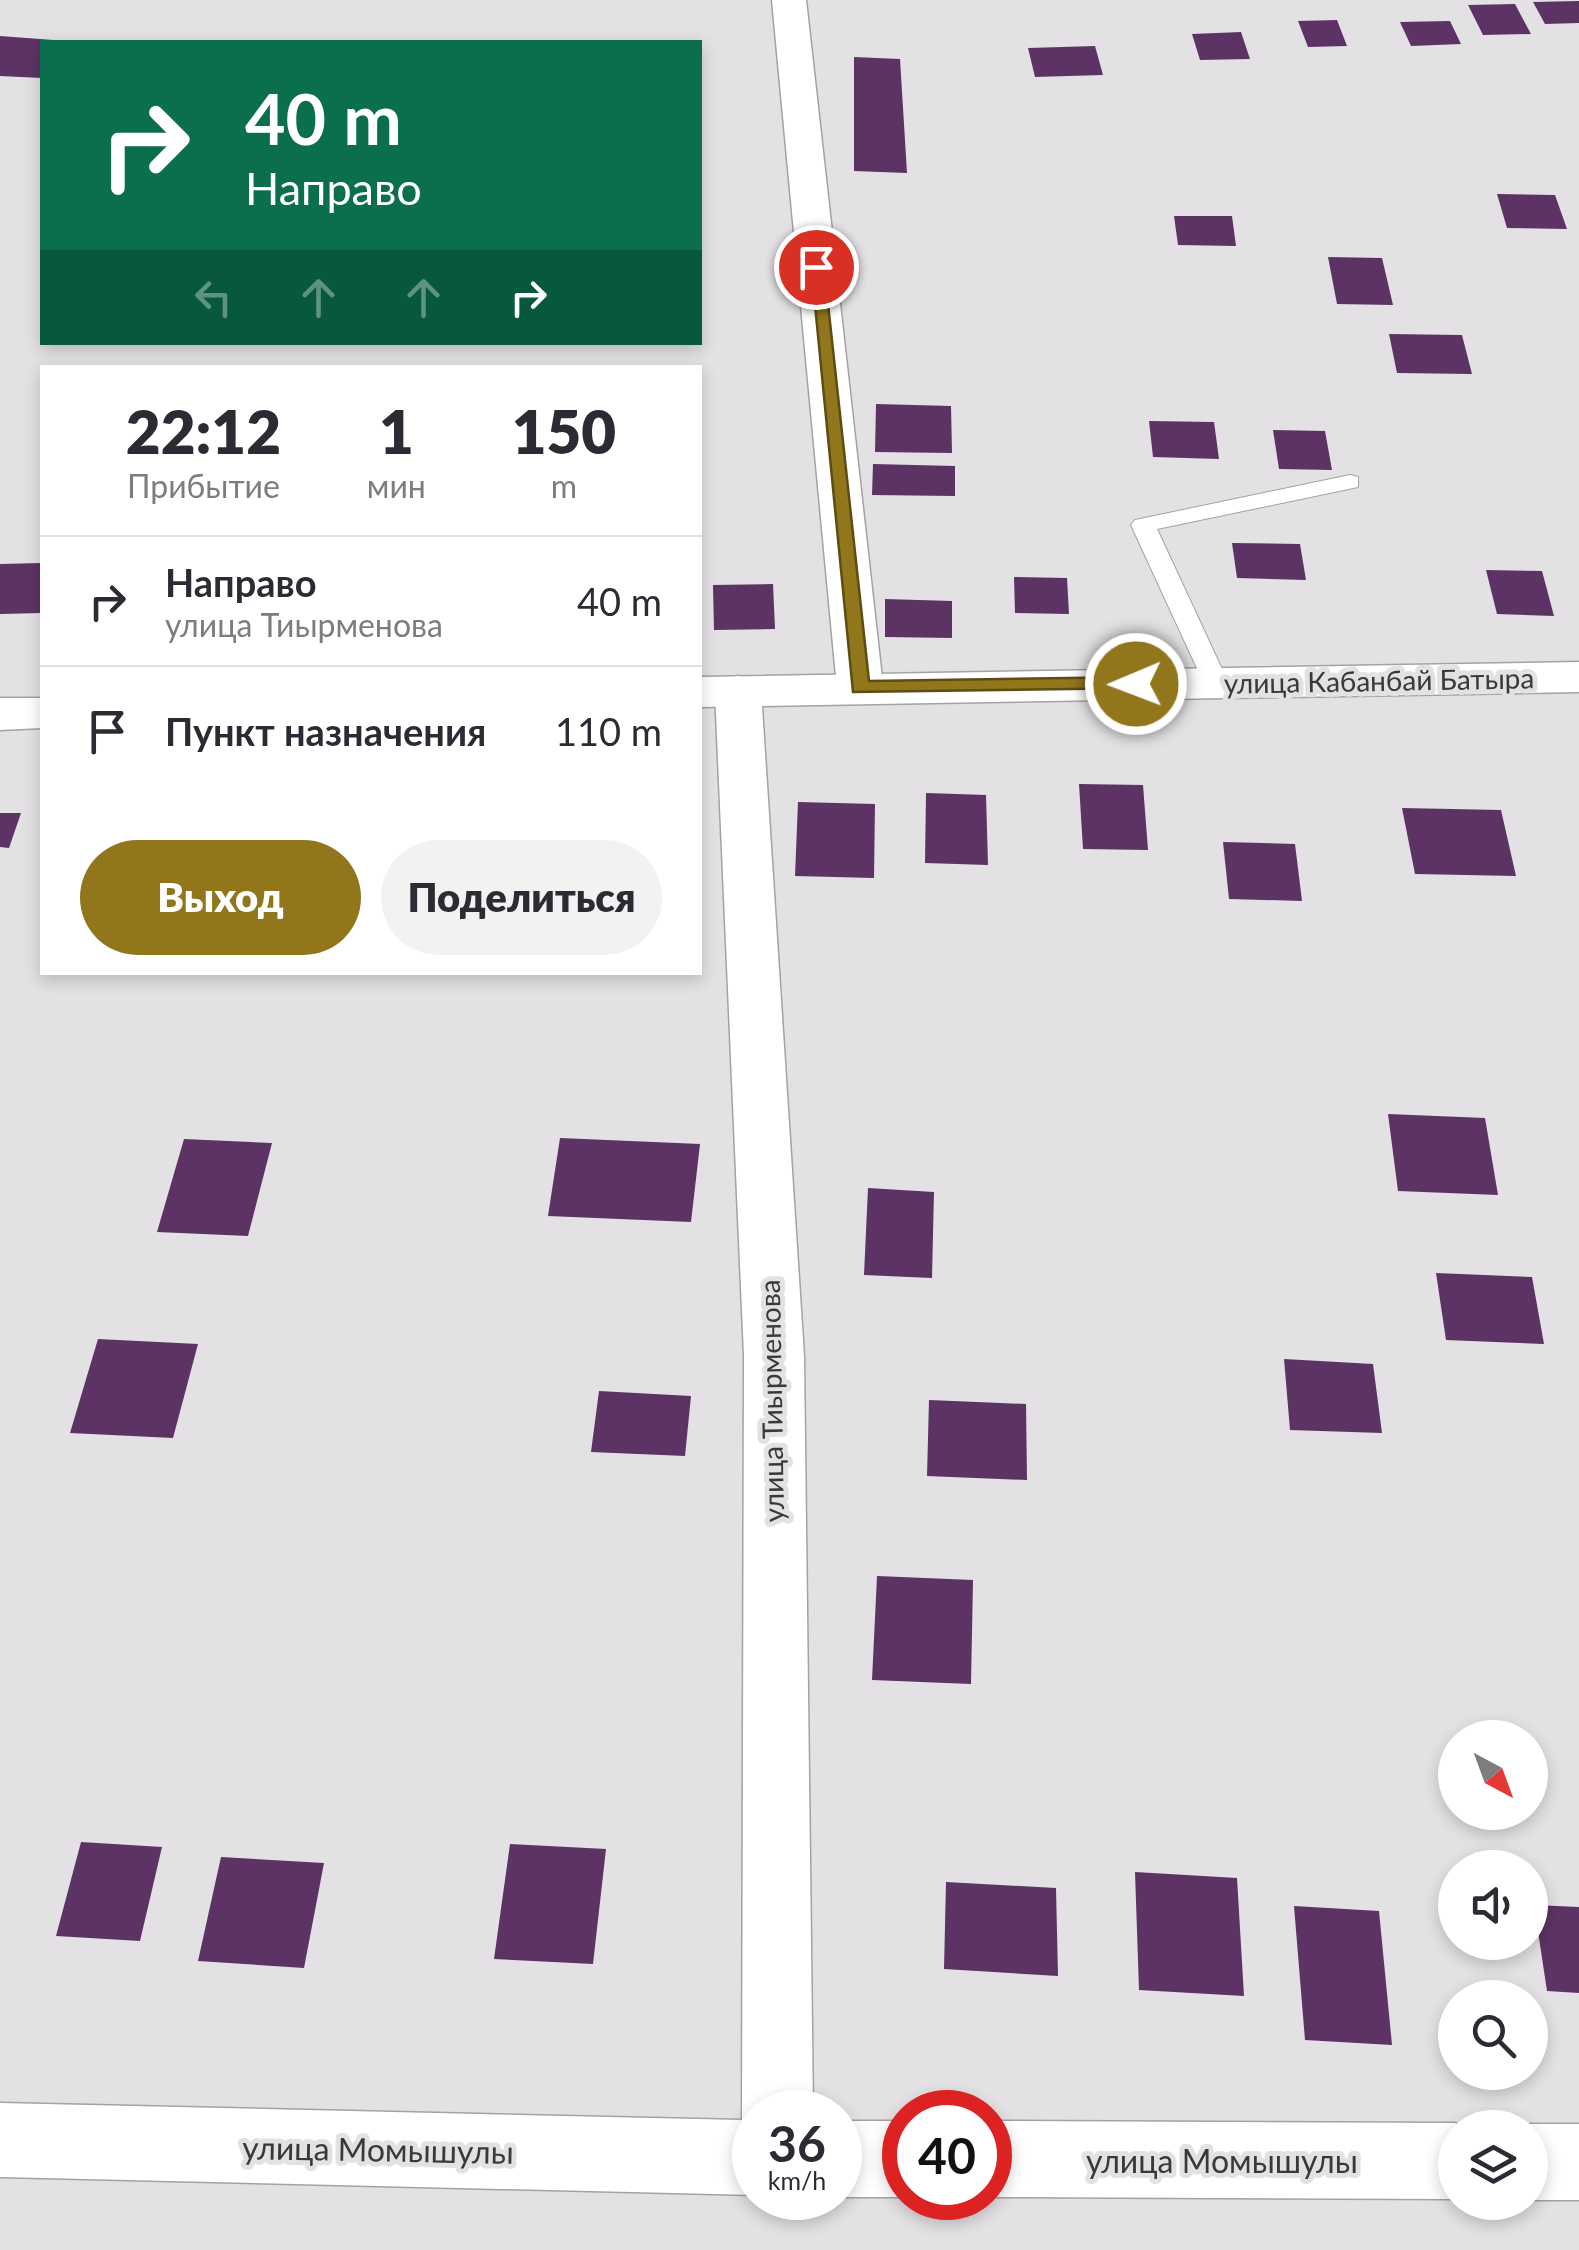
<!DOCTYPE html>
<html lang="ru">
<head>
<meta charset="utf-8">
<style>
  body { margin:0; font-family:Lato,sans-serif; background:#f2f2f3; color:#2b2b33; height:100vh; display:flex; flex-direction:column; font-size:38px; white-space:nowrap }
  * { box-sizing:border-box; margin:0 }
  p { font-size:32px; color:#7c7c81 }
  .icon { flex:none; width:55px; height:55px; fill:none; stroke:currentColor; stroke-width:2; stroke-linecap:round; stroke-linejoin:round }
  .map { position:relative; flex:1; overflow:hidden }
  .panel { position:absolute; left:40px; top:365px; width:662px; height:610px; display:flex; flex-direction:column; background:#fff; border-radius:0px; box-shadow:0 5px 15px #0003 }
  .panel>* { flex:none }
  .hud { position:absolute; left:40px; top:40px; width:662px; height:305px; border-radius:0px; box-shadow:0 5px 15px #0003; background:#0b6e4f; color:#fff; overflow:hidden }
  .needle { width:65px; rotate:139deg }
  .tools { position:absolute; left:1438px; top:1720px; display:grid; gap:20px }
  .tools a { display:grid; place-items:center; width:110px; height:110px; border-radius:50%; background:#fff; box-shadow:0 5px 15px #0003; font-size:50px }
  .speed { position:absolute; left:732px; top:2090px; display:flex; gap:20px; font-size:50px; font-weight:700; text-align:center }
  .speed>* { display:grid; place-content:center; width:130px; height:130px; border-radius:50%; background:#fff; box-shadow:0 5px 15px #0003; line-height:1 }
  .speed small { font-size:25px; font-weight:400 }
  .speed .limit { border:15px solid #d22; background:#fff; color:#111 }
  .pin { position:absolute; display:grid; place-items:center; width:85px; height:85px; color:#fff; margin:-42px; border:5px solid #fff; border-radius:50%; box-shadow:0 2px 10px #0007 }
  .me { position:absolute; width:110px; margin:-55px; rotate:269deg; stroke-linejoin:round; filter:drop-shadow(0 0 8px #0008) }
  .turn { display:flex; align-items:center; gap:35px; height:210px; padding:0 40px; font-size:45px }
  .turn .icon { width:130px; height:130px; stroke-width:2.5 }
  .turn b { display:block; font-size:70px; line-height:85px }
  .lanes { display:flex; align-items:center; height:95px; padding:0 40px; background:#0003; justify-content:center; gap:50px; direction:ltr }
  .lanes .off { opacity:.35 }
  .eta { display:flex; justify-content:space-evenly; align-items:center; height:170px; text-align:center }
  .eta b { font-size:60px; font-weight:800; line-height:70px }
  .action { display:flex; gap:20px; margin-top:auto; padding:20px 40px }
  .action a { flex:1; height:115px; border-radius:60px; background:#91761c; color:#fff; font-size:40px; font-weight:800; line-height:115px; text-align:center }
  .action a+a { background:#f2f2f3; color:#2b2b33 }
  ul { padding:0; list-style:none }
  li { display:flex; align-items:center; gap:30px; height:130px; padding:0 40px; border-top:2px solid #e1e1e2 }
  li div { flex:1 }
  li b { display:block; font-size:38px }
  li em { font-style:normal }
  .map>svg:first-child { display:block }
  .building { fill:#5d3365 }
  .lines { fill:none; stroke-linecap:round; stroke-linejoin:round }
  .lane-casing { stroke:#a4a2a4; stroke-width:2 }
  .street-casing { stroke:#a4a2a4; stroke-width:3 }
  .secondary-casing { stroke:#a4a2a4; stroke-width:3 }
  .lane { fill:#fff; fill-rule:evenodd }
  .street { fill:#fff; fill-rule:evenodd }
  .secondary { fill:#fff; fill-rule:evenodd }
  .route { fill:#91761c; stroke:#5e4d12; stroke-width:2.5 }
  .labels { text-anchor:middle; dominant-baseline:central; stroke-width:10; stroke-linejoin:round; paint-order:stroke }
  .street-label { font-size:28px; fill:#3a393a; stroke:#e3e1e4 }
  .near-street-label { font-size:32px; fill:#3a393a; stroke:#e3e1e4 }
</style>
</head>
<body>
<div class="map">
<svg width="1579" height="2250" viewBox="0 0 1579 2250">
  <rect width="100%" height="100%" fill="#e3e1e4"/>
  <!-- building -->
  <path class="building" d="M1579 1V23L1545 24 1533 2Z
    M1515 4 1531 34 1483 35 1468 5Z
    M1337 20 1347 46 1308 47 1298 21Z
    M1450 21 1461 44 1411 46 1400 22Z
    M1241 32 1250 59 1200 60 1192 34Z
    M0 36 53 40 42 42V78L0 76Z
    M1095 46 1103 75 1035 77 1028 48Z
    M854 57 900 59 907 173 854 171Z
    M1497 194 1555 195 1567 229 1507 228Z
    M1174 216H1232L1236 246 1178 245Z
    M1328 257 1382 258 1393 305 1337 304Z
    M1389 334 1462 335 1472 374 1397 373Z
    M876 404 951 406 952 453 875 452Z
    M1149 421 1214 422 1219 459 1153 457Z
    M1273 430 1325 431 1332 470 1279 469Z
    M873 464 955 466V496L872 495Z
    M1232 543 1300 544 1306 580 1237 578Z
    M42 563V613L0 614V564Z
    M1486 570 1542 571 1554 616 1497 614Z
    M1014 577 1067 578 1069 614 1015 613Z
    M773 584 775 629 714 630 713 585Z
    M885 599 952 601V638L885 637Z
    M1079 784 1143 785 1148 850 1083 849Z
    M926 793 986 795 988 865 925 863Z
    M798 802 875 804 874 878 795 876Z
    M1402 808 1501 810 1516 876 1415 874Z
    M0 813H21L9 848 0 847Z
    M1223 842 1295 844 1302 901 1229 899Z
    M1388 1114 1485 1118 1498 1195 1398 1191Z
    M560 1138 700 1144 691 1222 548 1216Z
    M184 1139 272 1143 248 1236 157 1232Z
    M868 1188 934 1192 932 1278 864 1275Z
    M1436 1273 1532 1277 1544 1344 1446 1340Z
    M98 1339 198 1344 173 1438 70 1433Z
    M1284 1359 1373 1364 1382 1433 1290 1430Z
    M599 1391 691 1396 685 1456 591 1452Z
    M929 1400 1026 1404 1027 1480 927 1476Z
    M877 1576 973 1580 971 1684 872 1680Z
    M81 1842 162 1847 140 1941 56 1936Z
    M510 1844 606 1849 593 1964 494 1959Z
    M221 1857 324 1863 304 1968 198 1961Z
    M1135 1872 1237 1878 1244 1996 1139 1990Z
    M946 1882 1056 1888 1058 1976 944 1969Z
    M1534 1905 1579 1907V1993L1547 1991Z
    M1294 1906 1379 1911 1392 2045 1305 2040Z"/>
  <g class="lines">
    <defs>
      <path id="lane" d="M1350 475 1358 477V487L1157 529 1228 682 1224 688H1206L1131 525 1135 520Z"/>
      <path id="street" d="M772 0H806L883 687 876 698 860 702 844 698 837 687Z
        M738 676 754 680 761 691 804 1356 813 2112H755V2195L0 2177V2103L742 2120 744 1356 715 691 722 680Z
        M840 2121H905V2197H840Z
        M990 2121 1455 2123 1465 2128H1455V2199L990 2197Z
        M1530 2124H1579V2200H1530V2128H1523Z"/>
      <path id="secondary" d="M1579 662V692L700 707V677Z
        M0 698H42V728L0 730Z"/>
    </defs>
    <!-- lane casing -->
    <use href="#lane" class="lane-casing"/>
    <!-- street casing -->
    <use href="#street" class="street-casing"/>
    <!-- secondary casing -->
    <use href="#secondary" class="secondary-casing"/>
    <!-- lane -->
    <use href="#lane" class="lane"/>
    <!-- street -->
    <use href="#street" class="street"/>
    <!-- secondary -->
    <use href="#secondary" class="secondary"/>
  </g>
  <!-- route -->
  <path class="route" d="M811 264 824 267 869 681 1136 677 1145 684 1143 688 853 692Z"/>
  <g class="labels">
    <!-- street labels -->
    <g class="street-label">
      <text transform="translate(1379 680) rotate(-1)">улица Кабанбай Батыра</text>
      <text transform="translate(771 1401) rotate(-91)">улица Тиырменова</text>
    </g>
    <!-- near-street labels -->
    <g class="near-street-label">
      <text transform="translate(378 2149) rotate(1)">улица Момышулы</text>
      <text x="1222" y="2160">улица Момышулы</text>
    </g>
  </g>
</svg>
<div class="tools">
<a><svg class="needle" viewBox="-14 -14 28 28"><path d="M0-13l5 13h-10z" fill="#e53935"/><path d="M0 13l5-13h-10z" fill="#7c7c81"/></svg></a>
<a><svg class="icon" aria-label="sound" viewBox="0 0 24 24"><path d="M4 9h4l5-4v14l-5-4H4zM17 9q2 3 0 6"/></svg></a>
<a><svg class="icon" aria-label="search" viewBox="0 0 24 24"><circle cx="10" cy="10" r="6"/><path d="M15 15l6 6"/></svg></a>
<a><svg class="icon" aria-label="layers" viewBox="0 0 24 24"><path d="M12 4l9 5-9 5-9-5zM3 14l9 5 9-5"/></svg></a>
</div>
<div class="speed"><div>36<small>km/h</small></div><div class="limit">40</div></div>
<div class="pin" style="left:816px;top:267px;background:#d93025"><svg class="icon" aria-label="arrive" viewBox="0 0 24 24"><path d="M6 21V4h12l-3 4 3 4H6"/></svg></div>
<svg class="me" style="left:1136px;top:684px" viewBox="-20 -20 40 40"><circle r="17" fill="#91761c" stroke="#fff" stroke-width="3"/><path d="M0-11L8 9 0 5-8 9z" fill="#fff"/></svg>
<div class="hud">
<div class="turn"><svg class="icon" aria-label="right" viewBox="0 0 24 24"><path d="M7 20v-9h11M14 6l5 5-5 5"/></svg><div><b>40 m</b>Направо</div></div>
<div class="lanes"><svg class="icon off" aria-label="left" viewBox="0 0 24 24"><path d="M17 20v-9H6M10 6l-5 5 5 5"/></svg><svg class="icon off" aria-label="ahead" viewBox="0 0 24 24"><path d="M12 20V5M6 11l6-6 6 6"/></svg><svg class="icon off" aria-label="ahead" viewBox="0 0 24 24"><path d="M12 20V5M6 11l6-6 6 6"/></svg><svg class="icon" aria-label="right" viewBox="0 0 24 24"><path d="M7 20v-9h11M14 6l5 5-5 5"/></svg></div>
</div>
<section class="panel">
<div class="eta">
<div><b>22:12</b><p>Прибытие</p></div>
<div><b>1</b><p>мин</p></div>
<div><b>150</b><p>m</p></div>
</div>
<ul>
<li><svg class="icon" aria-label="right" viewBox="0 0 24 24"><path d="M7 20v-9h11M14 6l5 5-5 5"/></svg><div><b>Направо</b><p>улица Тиырменова</p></div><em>40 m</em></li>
<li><svg class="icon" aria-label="arrive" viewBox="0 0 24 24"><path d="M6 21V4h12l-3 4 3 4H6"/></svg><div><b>Пункт назначения</b></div><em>110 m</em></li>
</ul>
<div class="action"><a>Выход</a><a>Поделиться</a></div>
</section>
</div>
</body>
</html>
